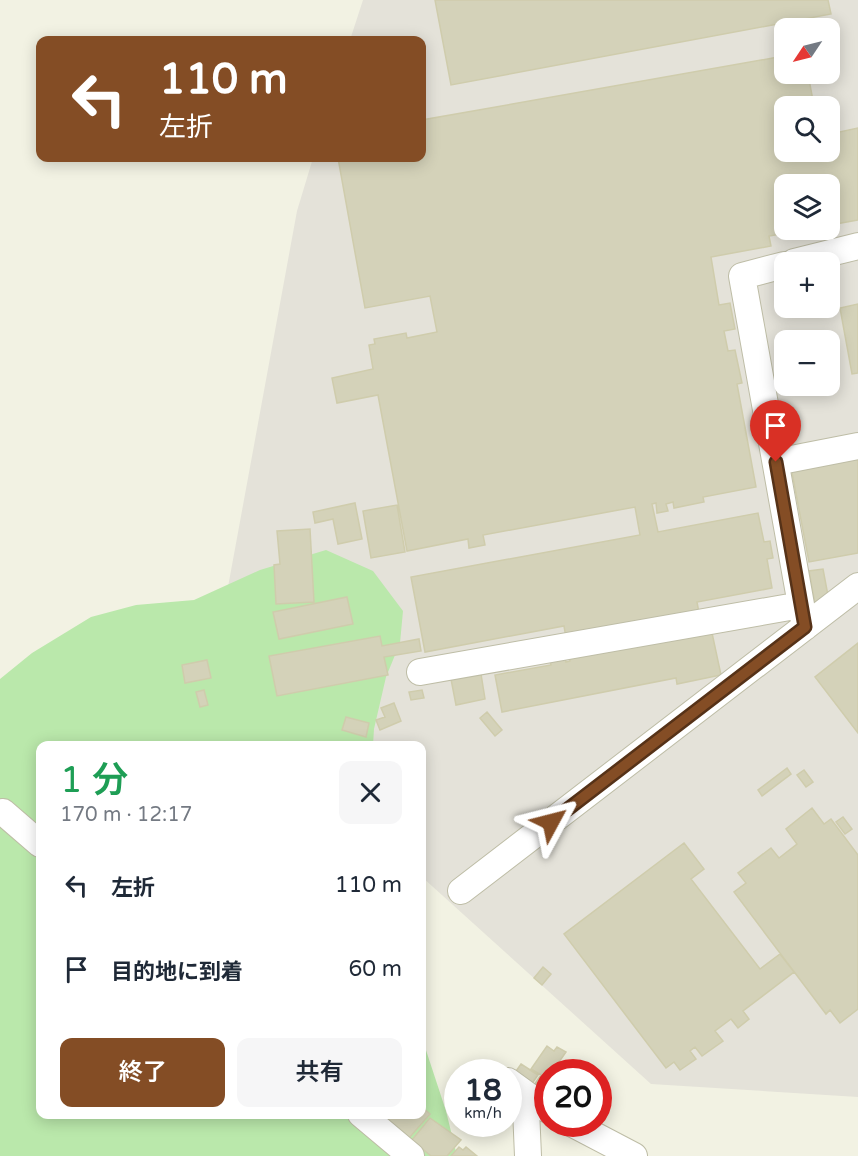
<!DOCTYPE html>
<html lang="ja">
<head>
<meta charset="utf-8">
<style>
  body { margin:0; font-family:"Varela Round","Noto Sans JP",sans-serif; background:#f6f6f7; color:#1f2937; height:100vh; display:flex; flex-direction:column; font-size:22px; white-space:nowrap }
  * { box-sizing:border-box; margin:0 }
  p { font-size:20px; color:#747a83 }
  .icon { flex:none; width:33px; height:33px; fill:none; stroke:currentColor; stroke-width:2; stroke-linecap:round; stroke-linejoin:round }
  .map { position:relative; flex:1; overflow:hidden }
  .drawer { position:absolute; left:36px; top:741px; width:390px; height:378px; display:flex; flex-direction:column; background:#fff; border-radius:12px; box-shadow:0 3px 15px #0003 }
  .drawer>* { flex:none }
  .guide { position:absolute; left:36px; top:36px; width:390px; height:126px; border-radius:12px; box-shadow:0 3px 15px #0003; background:#844d25; color:#fff; overflow:hidden }
  .needle { width:39px; rotate:235deg }
  .buttons { position:absolute; left:774px; top:18px; display:grid; gap:12px }
  .buttons a { display:grid; place-items:center; width:66px; height:66px; border-radius:12px; background:#fff; box-shadow:0 3px 15px #0003; font-size:30px }
  .speed { position:absolute; left:444px; top:1059px; display:flex; gap:12px; font-size:30px; font-weight:700; text-align:center }
  .speed>* { display:grid; place-content:center; width:78px; height:78px; border-radius:50%; background:#fff; box-shadow:0 3px 15px #0003; line-height:1 }
  .speed small { font-size:15px; font-weight:400 }
  .speed .limit { border:9px solid #d22; background:#fff; color:#111 }
  .pin { position:absolute; display:grid; place-items:center; width:51px; height:51px; color:#fff; margin:-62px -26px; border-radius:50% 50% 50% 0; rotate:-45deg; box-shadow:0 0 6px #0007 }
  .pin .icon { rotate:45deg }
  .me { position:absolute; width:66px; margin:-33px; rotate:52deg; stroke-linejoin:round; filter:drop-shadow(0 0 4px #0008) }
  .turn { display:flex; align-items:center; gap:21px; height:126px; padding:0 24px; font-size:27px }
  .turn .icon { width:78px; height:78px; stroke-width:2.5 }
  .turn b { display:block; font-size:42px; line-height:51px }
  .round { display:grid; place-items:center; flex:none; width:63px; height:63px; border-radius:12px; background:#f6f6f7 }
  .headline { display:flex; align-items:center; justify-content:space-between; height:102px; padding:0 24px }
  h1 { font-size:36px; font-weight:600; line-height:45px; color:#1e9e55 }
  .action { display:flex; gap:12px; margin-top:auto; padding:12px 24px }
  .action a { flex:1; height:69px; border-radius:12px; background:#844d25; color:#fff; font-size:24px; font-weight:600; line-height:69px; text-align:center }
  .action a+a { background:#f6f6f7; color:#1f2937 }
  ul { padding:0; list-style:none }
  li { display:flex; align-items:center; gap:18px; height:84px; padding:0 24px }
  li div { flex:1 }
  li b { display:block; font-size:22px }
  li em { font-style:normal }
  .map>svg:first-child { display:block }
  .industrial { fill:#e4e2d9; fill-rule:evenodd }
  .green { fill:#bae8ab }
  .building { fill:#d4d2b9; stroke:#cfccac; stroke-width:1.5 }
  .lines { fill:none; stroke-linecap:round; stroke-linejoin:round }
  .minor-casing { stroke:#bebda6; stroke-width:28 }
  .minor { stroke:#fff; stroke-width:26 }
  .route-casing { stroke:#563218; stroke-width:15 }
  .route { stroke:#844d25; stroke-width:10 }
</style>
</head>
<body>
<div class="map">
<svg width="858" height="1156" viewBox="0 0 858 1156">
  <rect width="100%" height="100%" fill="#f2f2e3"/>
  <!-- industrial -->
  <path class="industrial" d="M363 0H858V1097L651 1084 422 877V746L276 745 210 685 297 211 313 158H422V40H350ZM784 28H830V74H784ZM784 106H830V152H784ZM784 184H830V230H784ZM784 262H830V308H784ZM784 340H830V386H784Z"/>
  <!-- green -->
  <path class="green" d="M326 550 373 571 403 611 400 643 386 677 374 729 373 745 40 746V1114H422V1038L446 1111 457 1156H0V679L32 653 91 617 136 605 194 600 260 570Z"/>
  <!-- building -->
  <path class="building" d="M435 0H828L831 14 451 85Z
    M784 56V74H808L814 106H784V152H830V134L858 128V220L830 225V184H784V230H804L769 236 771 246 711 257 719 305 730 303 735 329 724 331 728 351 735 350 742 383 737 384 756 487 703 497 704 502 674 508 673 502 666 504 668 511 657 513 656 503 652 504 658 532 758 513 764 542 770 541 773 558 767 559 772 588 697 602 703 635 712 633 721 675 677 684 676 678 502 712 495 675 551 665 549 657 564 654 566 662 570 661 564 626 425 652 411 577 640 535 635 507 483 535 485 545 469 548 468 539 407 551 378 395 337 403 332 378 373 369 369 345 375 344 374 339 406 333 407 338 437 332 430 296 365 308 338 158H422V120Z
    M858 304V373L852 374 840 308Z
    M858 449V553L809 562 790 462Z
    M355 503 362 539 338 544 333 519 315 523 313 512Z
    M397 505 405 552 371 558 363 511Z
    M310 529 314 602 276 604 274 565 280 564 277 531Z
    M823 569 829 601 815 604 809 571Z
    M347 597 353 624 279 639 273 612Z
    M380 636 382 646 419 639 421 651 384 657 388 675 277 696 269 656Z
    M858 643V733L815 677Z
    M207 660 211 678 185 683 182 665Z
    M481 674 485 699 456 705 451 679Z
    M204 690 208 705 200 707 196 692Z
    M422 690 424 698 411 700 409 692Z
    M394 703 401 721 380 730 376 720 385 717 381 708Z
    M487 712 502 730 495 736 480 718Z
    M346 717 369 723 366 737 342 730Z
    M787 768 791 774 762 796 758 790Z
    M804 770 813 782 806 787 797 775Z
    M812 808 824 824 831 819 858 855V1009L840 1023 830 1010 826 1014 734 892 746 883 738 873 771 848 779 858 797 844 786 829Z
    M843 817 852 829 845 834 836 822Z
    M684 843 704 869 691 879 760 969 780 954 794 972 743 1011 749 1019 738 1028 731 1019 715 1031 723 1041 702 1056 695 1047 690 1051 696 1059 680 1070 674 1062 666 1068 564 934Z
    M543 967 551 974 542 985 534 978Z
    M547 1046 554 1051 557 1047 566 1052 552 1072H548V1080L541 1090 534 1085 541 1075 531 1069Z
    M560 1063 575 1072H554Z
    M521 1064 538 1075 531 1085 514 1074Z
    M422 1107 430 1114 409 1138 388 1121 392 1114H422Z
    M430 1118 461 1140 447 1156H431L412 1140Z
    M459 1147 463 1150 466 1147 477 1156H451Z"/>
  <g class="lines">
    <defs>
      <path id="minor" d="M794 262 858 246
        M784 265 742 276 805 627
        M776 462 858 446
        M420 672 801 605
        M3 812 40 844
        M461 891 858 586
        M508 1081 548 1110
        M361 1114 411 1156
        M573 1124 634 1156
        M528 1156 526 1109 529 1097"/>
    </defs>
    <!-- minor casing -->
    <use href="#minor" class="minor-casing"/>
    <!-- minor -->
    <use href="#minor" class="minor"/>
  </g>
  <g class="lines">
    <defs>
      <path id="route" d="M551 822 805 627 776 462"/>
    </defs>
    <!-- route casing -->
    <use href="#route" class="route-casing"/>
    <!-- route -->
    <use href="#route" class="route"/>
  </g>
</svg>
<div class="buttons">
<a><svg class="needle" viewBox="-14 -14 28 28"><path d="M0-13l5 13h-10z" fill="#e53935"/><path d="M0 13l5-13h-10z" fill="#747a83"/></svg></a>
<a><svg class="icon" aria-label="search" viewBox="0 0 24 24"><circle cx="10" cy="10" r="6"/><path d="M15 15l6 6"/></svg></a>
<a><svg class="icon" aria-label="layers" viewBox="0 0 24 24"><path d="M12 4l9 5-9 5-9-5zM3 14l9 5 9-5"/></svg></a>
<a>+</a>
<a>−</a>
</div>
<div class="speed"><div>18<small>km/h</small></div><div class="limit">20</div></div>
<div class="pin" style="left:776px;top:462px;background:#d93025"><svg class="icon" aria-label="arrive" viewBox="0 0 24 24"><path d="M6 21V4h12l-3 4 3 4H6"/></svg></div>
<svg class="me" style="left:551px;top:822px" viewBox="-20 -20 40 40"><path d="M0-17L14 15 0 8-14 15z" fill="#844d25" stroke="#fff" stroke-width="4"/></svg>
<div class="guide">
<div class="turn"><svg class="icon" aria-label="left" viewBox="0 0 24 24"><path d="M17 20v-9H6M10 6l-5 5 5 5"/></svg><div><b>110 m</b>左折</div></div>
</div>
<section class="drawer">
<div class="headline"><div><h1>1 分</h1><p>170 m · 12:17</p></div><a class="round"><svg class="icon" aria-label="close" viewBox="0 0 24 24"><path d="M6 6l12 12M18 6L6 18"/></svg></a></div>
<ul>
<li><svg class="icon" aria-label="left" viewBox="0 0 24 24"><path d="M17 20v-9H6M10 6l-5 5 5 5"/></svg><div><b>左折</b></div><em>110 m</em></li>
<li><svg class="icon" aria-label="arrive" viewBox="0 0 24 24"><path d="M6 21V4h12l-3 4 3 4H6"/></svg><div><b>目的地に到着</b></div><em>60 m</em></li>
</ul>
<div class="action"><a>終了</a><a>共有</a></div>
</section>
</div>
</body>
</html>
